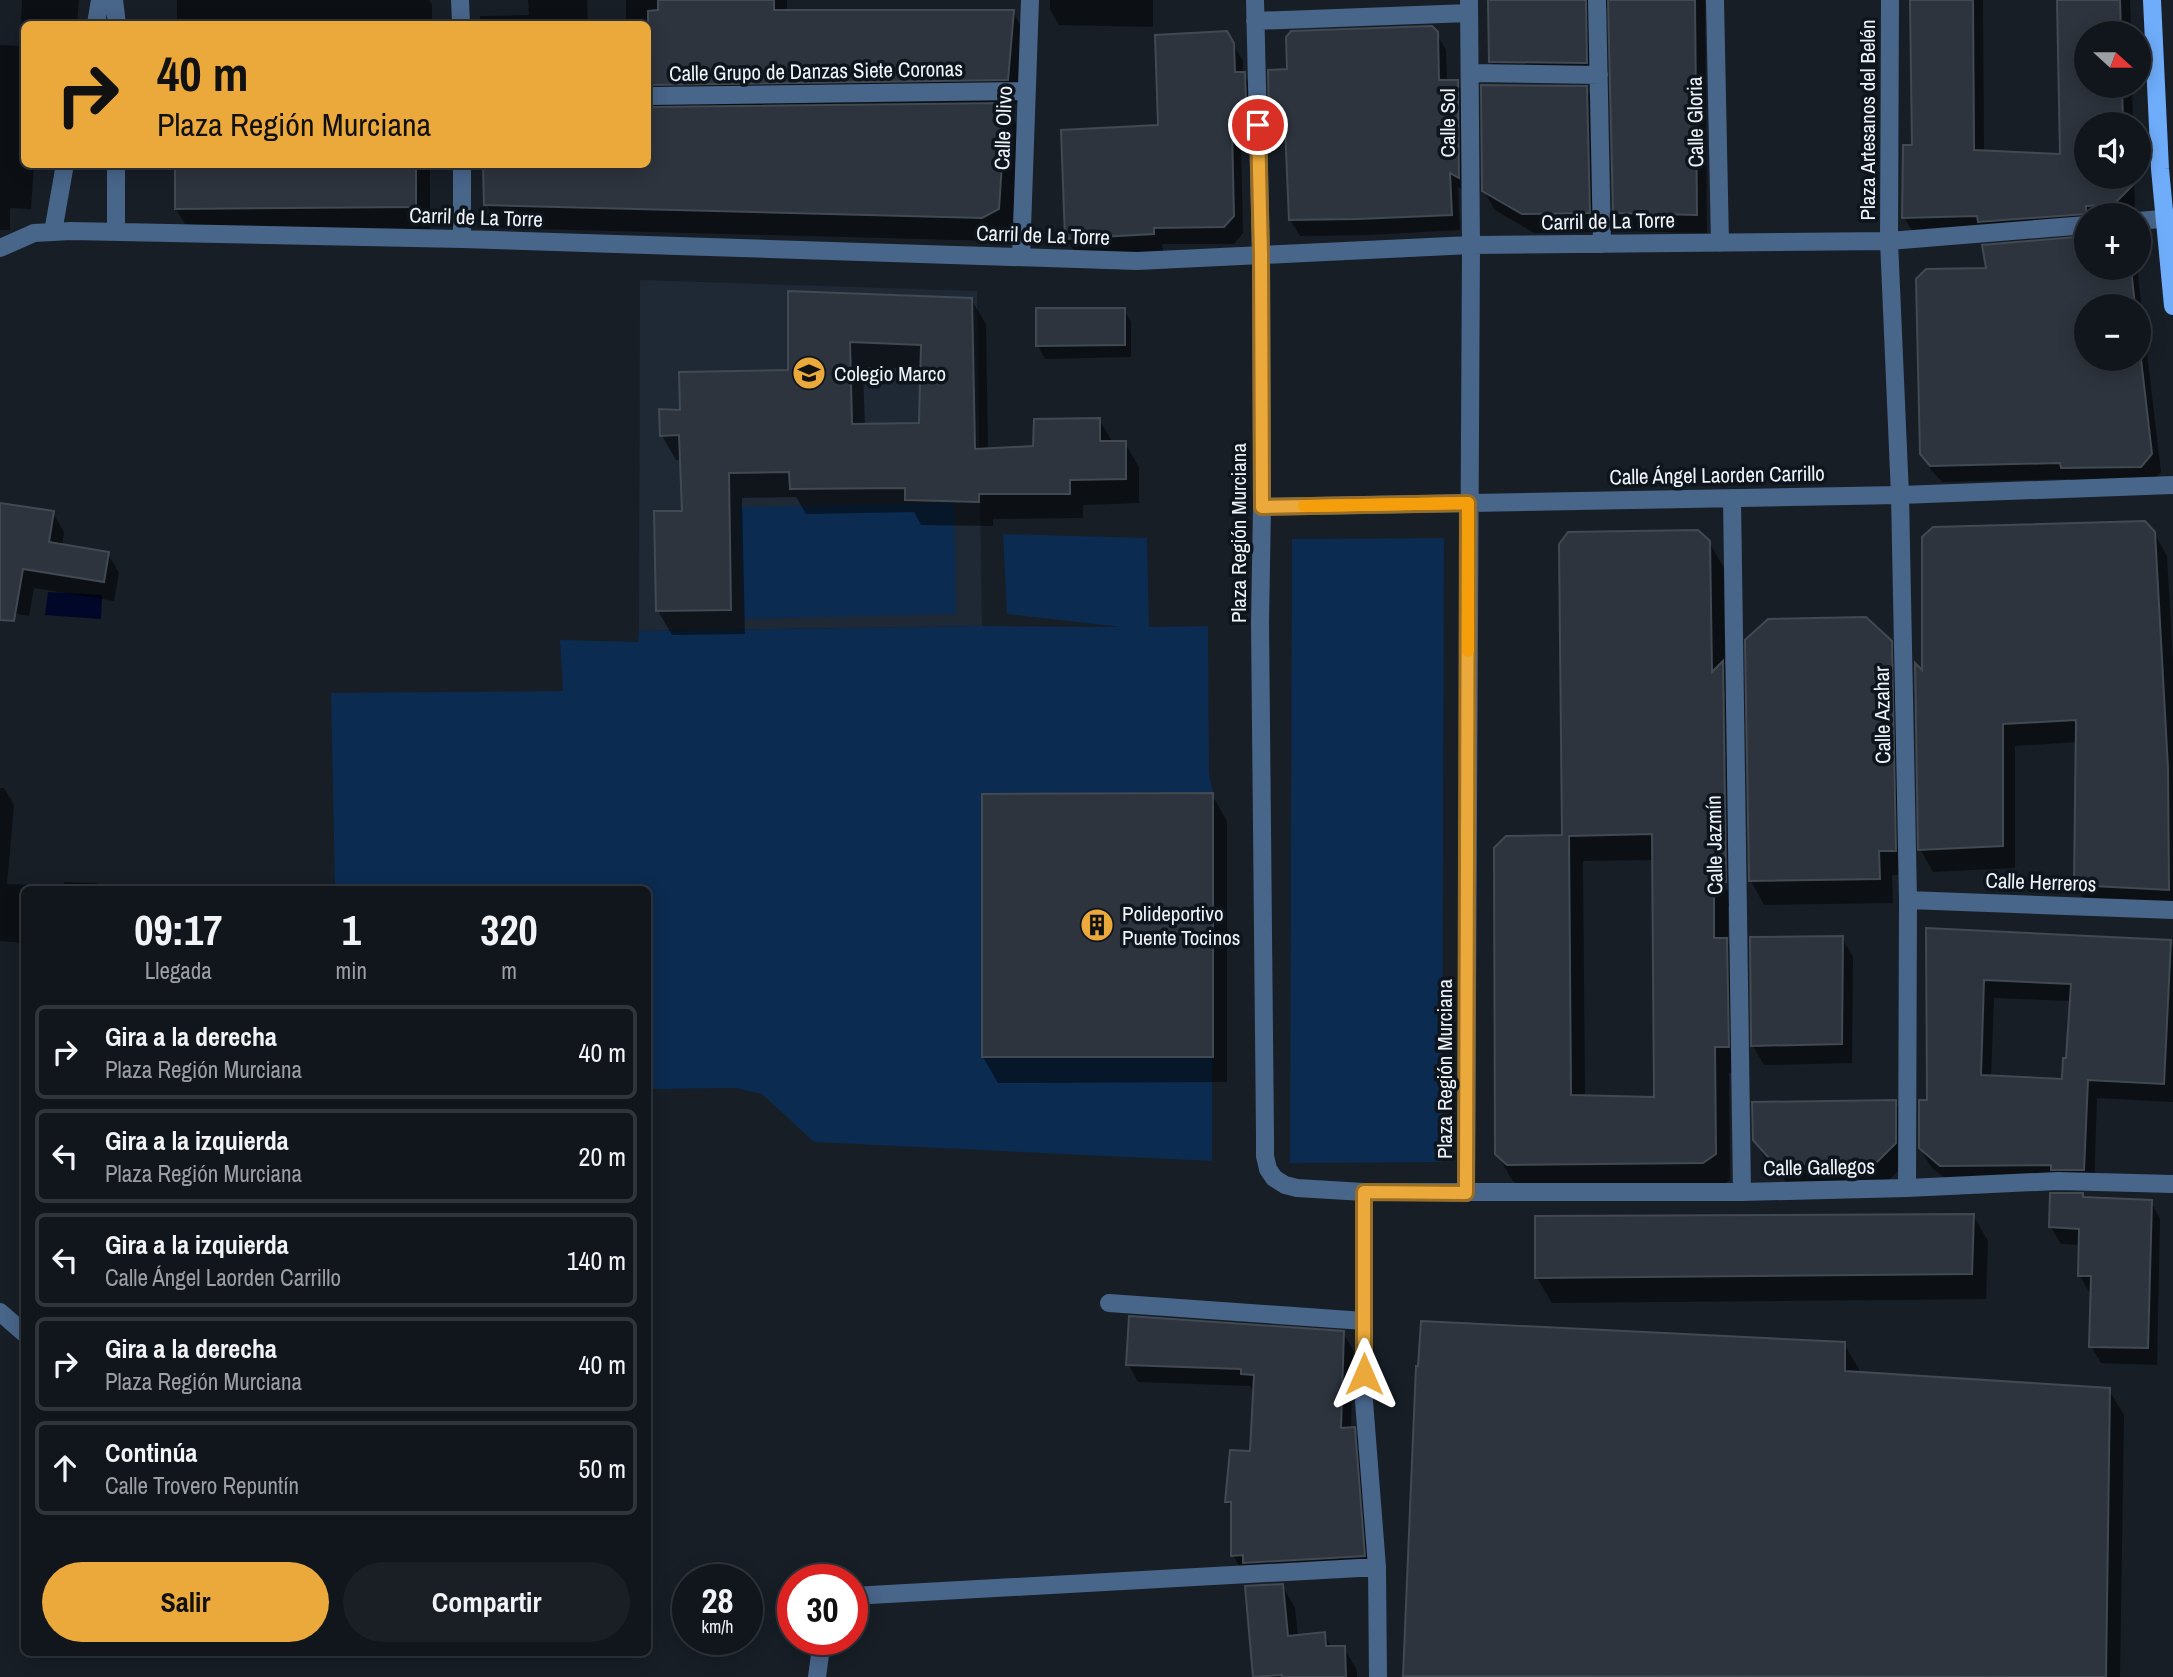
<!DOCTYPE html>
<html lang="es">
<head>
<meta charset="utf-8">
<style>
  body { margin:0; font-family:"Archivo Narrow",sans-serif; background:#1a1f25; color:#f1f3f6; height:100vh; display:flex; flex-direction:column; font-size:26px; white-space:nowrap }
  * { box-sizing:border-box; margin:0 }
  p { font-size:23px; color:#9c9fa3 }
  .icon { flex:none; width:38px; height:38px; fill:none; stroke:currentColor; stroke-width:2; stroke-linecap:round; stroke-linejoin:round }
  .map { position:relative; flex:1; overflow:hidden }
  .sheet { position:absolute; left:21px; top:886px; width:630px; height:770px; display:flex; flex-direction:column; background:#11161c; border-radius:10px; box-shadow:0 4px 18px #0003,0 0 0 2px #30353b }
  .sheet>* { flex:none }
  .top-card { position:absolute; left:21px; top:21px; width:630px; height:147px; border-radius:10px; box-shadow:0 4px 18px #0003,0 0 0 2px #30353b; background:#eca93b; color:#111; overflow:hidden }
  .needle { width:46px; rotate:111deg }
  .tools { position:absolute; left:2074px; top:21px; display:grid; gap:14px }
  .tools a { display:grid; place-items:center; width:77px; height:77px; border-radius:50%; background:#11161c; box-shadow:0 4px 18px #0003,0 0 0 2px #30353b; font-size:35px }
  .speed { position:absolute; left:672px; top:1564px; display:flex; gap:14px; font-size:35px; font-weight:700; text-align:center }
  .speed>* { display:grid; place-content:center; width:91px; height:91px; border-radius:50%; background:#11161c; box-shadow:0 4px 18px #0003,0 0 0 2px #30353b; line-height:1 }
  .speed small { font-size:18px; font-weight:400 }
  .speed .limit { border:10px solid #d22; background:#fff; color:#111 }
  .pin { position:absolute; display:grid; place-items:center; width:60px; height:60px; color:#fff; margin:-30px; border:4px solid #fff; border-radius:50%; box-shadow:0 2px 7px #0007 }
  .me { position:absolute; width:77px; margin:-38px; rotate:0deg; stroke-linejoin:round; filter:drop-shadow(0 0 5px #0008) }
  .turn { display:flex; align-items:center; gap:24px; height:147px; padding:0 21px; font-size:32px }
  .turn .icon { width:91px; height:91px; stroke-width:2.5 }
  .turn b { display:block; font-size:49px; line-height:60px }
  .eta { display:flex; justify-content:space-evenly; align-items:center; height:119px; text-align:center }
  .eta b { font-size:42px; font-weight:700; line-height:49px }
  .button { display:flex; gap:14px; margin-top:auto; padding:14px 21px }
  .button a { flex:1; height:80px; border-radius:42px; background:#eca93b; color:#111; font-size:28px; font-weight:700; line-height:80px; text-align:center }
  .button a+a { background:#1a1f25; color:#f1f3f6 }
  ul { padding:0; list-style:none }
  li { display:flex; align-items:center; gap:21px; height:94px; margin:0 14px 10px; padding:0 7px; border:4px solid #30353b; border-radius:10px }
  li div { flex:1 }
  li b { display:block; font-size:26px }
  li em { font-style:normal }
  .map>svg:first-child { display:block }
  .built { fill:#1f2936 }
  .green { fill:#0c2b50 }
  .water { fill:#000728 }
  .shadow { fill:#0007; fill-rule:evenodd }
  .building { fill:#2d343d; stroke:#414952; stroke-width:2; fill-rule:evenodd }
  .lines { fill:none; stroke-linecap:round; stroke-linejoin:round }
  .minor { stroke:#48658a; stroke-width:18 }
  .major { stroke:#6fadfb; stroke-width:18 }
  .route-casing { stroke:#996e26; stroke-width:18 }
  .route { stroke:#eca93b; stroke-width:12 }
  .slow { stroke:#f59e0b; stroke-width:12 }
  .labels { text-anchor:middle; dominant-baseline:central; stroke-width:7; stroke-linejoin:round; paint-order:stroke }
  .street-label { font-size:21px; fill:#f0f4fa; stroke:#0e151d }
  .poi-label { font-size:21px; fill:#f0f4fa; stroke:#0e151d; text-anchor:start }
</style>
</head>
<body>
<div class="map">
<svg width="2173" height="1677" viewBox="0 0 2173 1677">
  <rect width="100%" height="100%" fill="#171e26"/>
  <!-- built -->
  <path class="built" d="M640 280 977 291 982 626 639 631Z"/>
  <!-- green -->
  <path class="green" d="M954 503 956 614 743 619 740 507Z
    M1003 534 1147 538 1149 627 1208 626 1209 773 1213 793 1212 1161 814 1142 762 1094 736 1088 648 1089V889H335L331 693 563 691 560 640 638 642 639 631 982 626 1121 627 1007 614Z
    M1444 538 1442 1162 1290 1163 1292 539Z"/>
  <!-- water -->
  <path class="water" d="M48 592 102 595 101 619 45 615Z"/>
  <!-- shadow -->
  <path class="shadow" d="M22 0H79L77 24H24V164H34L31 209 10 208V230H0V45L20 46Z
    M177 0H429L432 5V24H177Z
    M528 0H587L588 24H481L480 16 529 15Z
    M626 0H787V11L1013 12 1026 36 1021 103 1004 104 1019 128 1012 233 996 241 500 228 486 204 648 164V24H626Z
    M1050 0H1153V27L1059 25 1050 9Z
    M1490 0H1705L1707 233 1626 231 1614 212 1610 8 1608 7 1597 15V82L1502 81 1491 61Z
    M1911 0H1983L1984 152 2062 156 2059 0H2130L2131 33H2086V86H2132L2133 124H2086V177H2134L2135 213 2132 215H2086V233L1915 236 1904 217 1914 147Z
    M1226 33 1243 61V73L1254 90 1255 145H1241L1243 233 1234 244H1162L1163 251 1076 255 1067 238 1160 127Z
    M1436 33 1446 50 1447 81 1457 82 1467 98V192L1458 187 1460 230 1368 235 1300 236 1290 219 1287 142H1280L1271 126 1288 70Z
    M1586 88 1598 107 1600 232 1534 233 1495 210 1484 191Z
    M177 164H430V232L191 234 176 209Z
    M2086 246V268H2137L2161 472 2151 484H2073L2069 479 1942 482 1932 471 1922 454 1988 270ZM2086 306H2138V359H2086Z
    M790 293 971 299 986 324 988 450 1035 447 1099 419 1113 443H1125L1139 467V503L1083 505V518L993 519V526L921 525 914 512 806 514 796 497 742 498 745 634 672 635 658 611 683 513 682 460H676L662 436 682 411 790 372ZM863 367 922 369 921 425 865 426Z
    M1124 310 1131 322V357L1045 359 1038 346Z
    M0 504 53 513 64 532 62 546 108 554 119 573 114 601 34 588 29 616 0 611Z
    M2154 533 2167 556 2173 662V911L2089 907 2075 885 2077 742 2015 746V868L1933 872 1920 849 1924 674Z
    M1709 542 1724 568 1725 668 1737 689 1740 907H1728V943L1741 965 1742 1072 1729 1073 1730 1180 1718 1188 1523 1190 1512 1180 1497 1153 1564 837ZM1722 688 1725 692 1728 890H1725ZM1654 860 1656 1099 1585 1097 1583 861Z
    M1890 642 1904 667 1908 874 1892 875 1893 903 1764 905 1751 881Z
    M0 788H4L14 805 7 884 64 886V882L97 883 100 889H24V943L0 941Z
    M1212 795 1227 821V1082L998 1083 983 1057Z
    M1927 930 2170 942 2173 947V1102L2097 1098 2094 1188 1951 1183 1931 1167 1920 1148 1928 1102ZM1994 998 2071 1001 2068 1060 2063 1081 1991 1077Z
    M1842 938 1853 957 1852 1063 1764 1065 1753 1046Z
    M1895 1102 1906 1121V1163L1885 1184 1787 1183 1766 1160 1754 1140Z
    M2082 1195 2085 1199 2151 1202 2160 1219 2157 1365 2101 1363 2091 1346 2092 1293 2089 1292 2080 1276V1245L2061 1244 2051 1227Z
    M1973 1215 1988 1241 1986 1299 1552 1303 1537 1278Z
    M1343 1333 1353 1350 1351 1429H1354L1364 1447 1374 1573H1243L1233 1555V1510L1227 1501 1252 1453 1255 1391H1253L1250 1386 1138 1382 1128 1364Z
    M1844 1344 1859 1369V1374L2109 1390 2124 1415 2120 1677H1406L1405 1675Z
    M1282 1585 1295 1608 1298 1637 1324 1634 1332 1648H1344L1357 1670V1677H1255Z"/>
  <!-- building -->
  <path class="building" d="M658 0H774V10H1014L1008 80 648 85V11L658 10Z
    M1488 0H1586L1587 63 1489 62Z
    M1608 0H1695L1697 215 1613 213Z
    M1910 0H1973L1974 150 2060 154 2057 0H2120L2121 33H2086V86H2122L2123 124H2086V177H2141L2113 205 2086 206V214L1978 222 1977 216 1902 218 1903 145H1912Z
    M1432 26 1438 32 1439 80H1458L1459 178 1450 173 1452 215 1358 219 1289 220 1285 126 1269 127 1268 70 1287 69 1286 37 1291 31Z
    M1227 31 1234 43 1235 72H1245L1247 128 1232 129 1234 216 1224 227 1154 228V234L1065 239 1061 130 1158 125 1155 35Z
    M1481 85 1587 86 1590 213 1522 214 1482 191Z
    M1006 103 999 209 982 218 484 205 483 164H648V107Z
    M175 164H416V207L175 209Z
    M2086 236V268H2131L2135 306H2086V359H2141L2152 454 2141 467 2061 468 2060 463 1930 466 1920 454 1916 279 1926 269 1986 268 1982 245Z
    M788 291 972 298 975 449 1033 446 1034 419 1100 418V441H1126V479L1070 480V494H979V502L905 500V488L790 489 789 472 729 473 731 610 656 611 654 511H682L679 435 660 436 659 409 680 410 679 372 788 370ZM850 342 921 345 919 423 852 424Z
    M1036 308H1125V345L1036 346Z
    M0 503 54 511 49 542 109 552 104 582 23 569 14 621 0 620Z
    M2145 521 2155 532 2168 768 2169 890 2074 885 2076 720 2003 724V846L1918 850 1915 663 1922 670V537L1933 527Z
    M1698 530 1710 541 1712 672 1723 661 1726 882H1714V938H1727L1729 1047H1715L1716 1154 1703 1163 1507 1165 1495 1154 1494 848 1506 836 1562 835 1559 544 1568 532ZM1652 834 1654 1097 1571 1095 1569 836Z
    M1866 617 1892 641 1896 851H1879L1880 879 1749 881 1745 640 1768 619Z
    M1213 793V1057H982V794Z
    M1926 928 2171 940 2164 1084 2088 1080 2084 1170H2051V1165L1940 1166 1919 1148V1100H1927ZM1984 980 2071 984 2066 1058H2063L2062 1079 1981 1075Z
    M1843 936 1842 1044 1751 1046 1750 937Z
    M1896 1100V1143L1874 1165 1774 1164 1753 1140 1752 1102Z
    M2050 1193H2083V1197L2152 1200 2148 1348 2089 1347 2091 1276H2078L2079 1229 2049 1227Z
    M1974 1214 1972 1274 1535 1278V1216Z
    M1129 1316 1344 1331 1341 1428 1355 1427 1365 1556 1243 1563V1555L1231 1556V1502H1225L1230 1450 1250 1451 1254 1375 1241 1374V1369L1126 1365Z
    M1421 1321 1845 1342V1371L2110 1388 2106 1677 1403 1676 1416 1366H1418Z
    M1283 1584 1288 1636 1325 1632 1326 1646H1345L1346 1677H1282V1675L1253 1677 1245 1586Z"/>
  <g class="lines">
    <!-- minor -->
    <path class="minor" d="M114 0 117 24
      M460 0 461 24
      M1255 0 1261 255 1262 507 1260 623 1265 1136V1156L1268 1169 1274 1178 1285 1185 1297 1188 1364 1192H1742L1907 1188 2058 1181 2173 1184
      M1597 0 1602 244
      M1715 0 1720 243
      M1890 0 1889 241 1900 495 1908 900 1907 1188
      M1255 21 1469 13
      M96 24 100 0
      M1470 73 1599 75
      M648 96 1027 91
      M462 164V239
      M2138 221 2173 218
      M53 232 65 164
      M116 232V164
      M0 248 34 233 71 231 462 239 1137 261 1471 245 1889 241 2086 225
      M1021 257 1030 0
      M1732 498 1742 1192
      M1262 507 1900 495 2173 485
      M1908 900 2173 910
      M1364 1192V1401L1377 1567 1378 1677
      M1466 1193 1471 245 1469 0
      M1109 1303 1364 1321
      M0 1312 24 1333
      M852 1596 1377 1567
      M817 1677 822 1640"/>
    <!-- major -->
    <path class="major" d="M2152 0 2160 169 2173 306"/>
  </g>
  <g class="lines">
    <defs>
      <path id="route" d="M1258 125 1261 255 1262 507 1468 503 1466 1193 1364 1192V1374"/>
    </defs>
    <!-- route casing -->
    <use href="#route" class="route-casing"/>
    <!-- route -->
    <use href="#route" class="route"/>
    <!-- slow -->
    <path class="slow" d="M1304 506 1468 503V651"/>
  </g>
  <!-- icons -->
  <defs>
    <symbol id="school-disc" viewBox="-11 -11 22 22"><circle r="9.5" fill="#eca93b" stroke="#0e151d"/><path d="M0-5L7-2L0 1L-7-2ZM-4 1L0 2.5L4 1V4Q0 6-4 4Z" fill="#111"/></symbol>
    <symbol id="building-disc" viewBox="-11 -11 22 22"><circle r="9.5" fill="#eca93b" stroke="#0e151d"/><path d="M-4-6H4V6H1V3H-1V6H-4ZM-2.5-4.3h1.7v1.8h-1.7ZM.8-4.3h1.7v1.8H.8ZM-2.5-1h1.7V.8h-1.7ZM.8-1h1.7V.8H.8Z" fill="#111"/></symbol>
  </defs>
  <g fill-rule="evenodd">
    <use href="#school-disc" x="790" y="354" width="38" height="38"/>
    <use href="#building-disc" x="1078" y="906" width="38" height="38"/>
  </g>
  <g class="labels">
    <!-- street labels -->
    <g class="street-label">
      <text transform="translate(816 71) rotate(-1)">Calle Grupo de Danzas Siete Coronas</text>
      <text transform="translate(1867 120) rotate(-90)">Plaza Artesanos del Belén</text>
      <text transform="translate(1695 122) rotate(-91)">Calle Gloria</text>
      <text transform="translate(1447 123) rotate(-90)">Calle Sol</text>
      <text transform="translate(1003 128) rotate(-88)">Calle Olivo</text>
      <text transform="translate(476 217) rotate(2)">Carril de La Torre</text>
      <text transform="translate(1608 221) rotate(-1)">Carril de La Torre</text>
      <text transform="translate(1043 235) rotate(2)">Carril de La Torre</text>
      <text transform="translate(1717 475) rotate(-1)">Calle Ángel Laorden Carrillo</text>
      <text transform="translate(1238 533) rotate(-90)">Plaza Región Murciana</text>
      <text transform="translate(1882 715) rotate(-91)">Calle Azahar</text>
      <text transform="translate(1714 845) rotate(-91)">Calle Jazmín</text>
      <text transform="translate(2041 882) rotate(2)">Calle Herreros</text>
      <text transform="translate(1444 1069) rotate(-90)">Plaza Región Murciana</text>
      <text transform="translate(1819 1167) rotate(-1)">Calle Gallegos</text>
    </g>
    <!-- poi labels -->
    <g class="poi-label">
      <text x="834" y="373">Colegio Marco</text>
      <text x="1122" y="913">Polideportivo<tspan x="1122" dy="24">Puente Tocinos</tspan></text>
    </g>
  </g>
</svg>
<div class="tools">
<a><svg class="needle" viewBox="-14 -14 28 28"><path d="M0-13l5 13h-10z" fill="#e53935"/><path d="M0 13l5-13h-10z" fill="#9c9fa3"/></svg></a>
<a><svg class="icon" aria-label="sound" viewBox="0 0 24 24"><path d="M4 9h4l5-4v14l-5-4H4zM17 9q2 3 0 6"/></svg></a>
<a>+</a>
<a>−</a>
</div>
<div class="speed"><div>28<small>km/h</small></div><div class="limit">30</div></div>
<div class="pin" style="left:1258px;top:125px;background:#d93025"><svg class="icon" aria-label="arrive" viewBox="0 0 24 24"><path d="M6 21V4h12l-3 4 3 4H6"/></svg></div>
<svg class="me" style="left:1364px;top:1374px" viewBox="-20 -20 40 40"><path d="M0-17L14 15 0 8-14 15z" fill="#eca93b" stroke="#fff" stroke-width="4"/></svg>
<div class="top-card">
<div class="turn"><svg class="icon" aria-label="right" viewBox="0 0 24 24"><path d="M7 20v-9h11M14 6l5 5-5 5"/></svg><div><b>40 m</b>Plaza Región Murciana</div></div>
</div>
<section class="sheet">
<div class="eta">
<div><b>09:17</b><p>Llegada</p></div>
<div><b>1</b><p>min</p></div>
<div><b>320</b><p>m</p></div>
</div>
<ul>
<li><svg class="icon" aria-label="right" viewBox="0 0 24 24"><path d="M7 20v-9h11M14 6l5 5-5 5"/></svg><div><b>Gira a la derecha</b><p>Plaza Región Murciana</p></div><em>40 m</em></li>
<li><svg class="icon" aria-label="left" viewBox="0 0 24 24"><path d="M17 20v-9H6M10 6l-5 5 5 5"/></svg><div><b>Gira a la izquierda</b><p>Plaza Región Murciana</p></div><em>20 m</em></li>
<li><svg class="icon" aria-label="left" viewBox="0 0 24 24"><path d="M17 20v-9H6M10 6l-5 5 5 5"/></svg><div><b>Gira a la izquierda</b><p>Calle Ángel Laorden Carrillo</p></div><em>140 m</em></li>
<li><svg class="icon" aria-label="right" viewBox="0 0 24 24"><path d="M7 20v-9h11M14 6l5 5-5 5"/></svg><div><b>Gira a la derecha</b><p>Plaza Región Murciana</p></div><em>40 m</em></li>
<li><svg class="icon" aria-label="ahead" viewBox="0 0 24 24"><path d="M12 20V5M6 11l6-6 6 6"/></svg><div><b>Continúa</b><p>Calle Trovero Repuntín</p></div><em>50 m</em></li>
</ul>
<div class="button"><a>Salir</a><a>Compartir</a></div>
</section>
</div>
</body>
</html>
